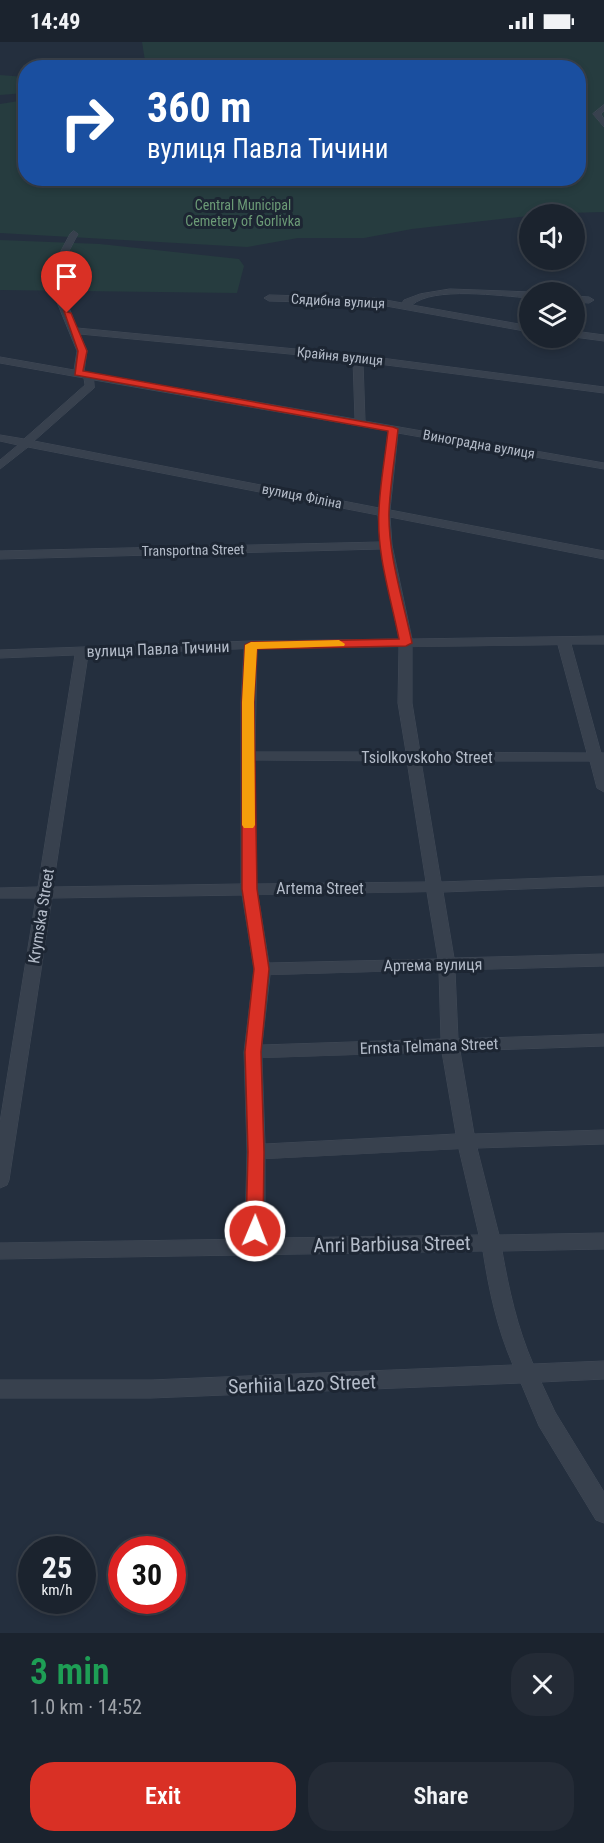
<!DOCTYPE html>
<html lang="en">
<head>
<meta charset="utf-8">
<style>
  body { margin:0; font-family:"Roboto Condensed",sans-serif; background:#242b36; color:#f1f3f6; height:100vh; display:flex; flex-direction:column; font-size:22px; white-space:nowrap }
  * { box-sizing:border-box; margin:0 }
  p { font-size:20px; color:#a0a4aa }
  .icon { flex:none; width:33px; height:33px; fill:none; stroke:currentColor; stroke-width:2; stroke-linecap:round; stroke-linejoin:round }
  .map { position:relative; height:1591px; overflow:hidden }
  .details { display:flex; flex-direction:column; background:#1b232e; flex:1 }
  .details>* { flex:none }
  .banner { position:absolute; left:18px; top:18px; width:568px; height:126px; border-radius:24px; box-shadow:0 3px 9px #0003,0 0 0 2px #39404a; background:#1a4fa0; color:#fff; overflow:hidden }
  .tools { position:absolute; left:519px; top:162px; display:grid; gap:12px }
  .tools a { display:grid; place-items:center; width:66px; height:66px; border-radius:50%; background:#1b232e; box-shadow:0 3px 9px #0003,0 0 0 2px #39404a; font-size:30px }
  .speed { position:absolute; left:18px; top:1494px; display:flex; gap:12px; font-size:30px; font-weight:700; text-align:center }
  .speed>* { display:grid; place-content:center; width:78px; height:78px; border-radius:50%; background:#1b232e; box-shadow:0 3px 9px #0003,0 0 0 2px #39404a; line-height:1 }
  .speed small { font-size:15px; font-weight:400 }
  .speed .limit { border:9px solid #d22; background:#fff; color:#111 }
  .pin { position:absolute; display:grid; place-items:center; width:51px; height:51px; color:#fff; margin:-62px -26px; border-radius:50% 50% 50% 0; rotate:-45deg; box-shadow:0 0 6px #0007 }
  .pin .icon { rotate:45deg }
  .me { position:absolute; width:66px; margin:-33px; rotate:1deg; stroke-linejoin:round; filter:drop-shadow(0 0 4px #0008) }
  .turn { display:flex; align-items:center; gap:21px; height:126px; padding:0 30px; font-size:27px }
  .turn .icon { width:78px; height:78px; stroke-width:2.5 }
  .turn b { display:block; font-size:42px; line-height:51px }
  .round { display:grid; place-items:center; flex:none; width:63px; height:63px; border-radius:24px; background:#242b36 }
  .overview { display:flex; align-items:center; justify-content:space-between; height:102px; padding:0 30px }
  h1 { font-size:36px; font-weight:600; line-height:45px; color:#1e9e55 }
  .button { display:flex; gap:12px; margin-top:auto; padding:12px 30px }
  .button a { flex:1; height:69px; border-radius:24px; background:#d93025; color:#fff; font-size:24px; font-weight:600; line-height:69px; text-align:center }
  .button a+a { background:#242b36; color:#f1f3f6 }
  .status { display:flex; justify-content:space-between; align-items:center; height:42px; padding:0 30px; background:#1b232e; direction:ltr }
  .status svg { height:16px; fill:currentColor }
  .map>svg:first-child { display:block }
  .green { fill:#263c3f }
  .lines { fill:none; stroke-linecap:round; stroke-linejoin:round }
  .minor-casing { stroke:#414a57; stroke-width:1 }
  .minor { fill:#38414e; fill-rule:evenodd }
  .route { fill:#d93025; stroke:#8d1f18; stroke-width:1.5 }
  .slow { fill:#f59e0b }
  .labels { text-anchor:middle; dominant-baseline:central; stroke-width:6; stroke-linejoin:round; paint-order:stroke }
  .far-park-label { font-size:14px; fill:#6b9a76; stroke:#1d2633 }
  .far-street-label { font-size:14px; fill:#b4bcc9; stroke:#1d2633 }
  .street-label { font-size:16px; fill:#b4bcc9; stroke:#1d2633 }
  .near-street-label { font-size:20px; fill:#b4bcc9; stroke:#1d2633 }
</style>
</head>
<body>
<div class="status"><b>14:49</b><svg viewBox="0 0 49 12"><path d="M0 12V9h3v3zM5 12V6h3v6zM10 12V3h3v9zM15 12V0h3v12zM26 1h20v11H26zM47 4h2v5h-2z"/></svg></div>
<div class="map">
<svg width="604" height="1591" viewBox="0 0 604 1591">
  <rect width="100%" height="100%" fill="#242f3e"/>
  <!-- green -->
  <path class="green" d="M142 0H604V170L530 172 529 174 412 187 364 196H298L247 205 0 191V62L25 58 26 136H579V26L146 25Z
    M0 33 25 35V51L0 53Z
    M0 198 100 202 239 217 244 224 237 251 0 248Z"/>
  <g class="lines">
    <defs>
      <path id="minor" d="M604 63V69L601 72 604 77V85L593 72Z
        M74 189 78 192 62 222 64 253 77 286 358 313 604 345V351L363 320 365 379 604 421V427L398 391 390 468 604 509V517L390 475 392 503 412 597 604 594V602H571L601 711H604V750L597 746 590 719H421L441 840 604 834V844L443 850 454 916 604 912V924L455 928 458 997 604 992V1004L460 1009 474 1092 604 1088V1102L477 1106 499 1193 604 1191V1207L502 1209C509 1248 517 1285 533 1322L604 1319V1337L541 1340 555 1370 604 1450V1481L596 1478 539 1384 521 1341 151 1356H0V1338H151L513 1323C497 1286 489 1248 483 1209L0 1217V1201L250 1197 245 1189 247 1110 244 1010 254 927 242 853 52 856 9 1138 7 1143 0 1146V1080L36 856H0V846L38 845 75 613 0 616V608L251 599 399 597 381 507 0 517V509L380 500 378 473 28 405 0 427V418L18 403 0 399V393L24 397 85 343 84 336 0 321V315L74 328 77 309 54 253V222L70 192ZM80 292 353 318 355 377 84 330 87 309ZM94 338 388 389 379 466 34 399 94 346ZM558 603 587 711 420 710 412 661V605ZM399 605 398 661 406 710H255L257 607ZM244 607 241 660V842L53 845 88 613ZM255 718 407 719 426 840 257 842ZM427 850 438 917 269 921 258 853ZM439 928 441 997 262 1003 270 933ZM442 1010 456 1092 265 1102 262 1016ZM459 1107 479 1193 276 1196 265 1186V1117Z
        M450 247 531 250 530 256C501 254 433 244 412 263L530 284V290L375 262 269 259 264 256 269 253 375 256 402 261 404 258 420 252Z
        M574 254 589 255 594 258 589 261 574 260Z
        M574 289 604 293V299L574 295Z"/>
    </defs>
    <!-- minor casing -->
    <use href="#minor" class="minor-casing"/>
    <!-- minor -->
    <use href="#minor" class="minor"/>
  </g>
  <!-- route -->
  <path class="route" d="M64 269 71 271 87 309 83 329 393 385 398 387C395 415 390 443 389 470 388 513 403 558 412 601L406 604 257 607 254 660 257 847 269 927 261 1010 264 1110 263 1189 261 1194 255 1196 248 1194 246 1189 248 1110 245 1010 254 927 242 847V660L245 603 251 600 399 597C391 556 376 511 379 468 380 442 385 416 388 389L75 333 78 309Z"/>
  <!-- slow -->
  <path class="slow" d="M339 598 345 602 344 604 257 607 254 660 255 783 253 786H244L242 783V660L245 603 251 600Z"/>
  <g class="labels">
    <!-- far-park labels -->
    <g class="far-park-label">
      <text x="243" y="163">Central Municipal<tspan x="243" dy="16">Cemetery of Gorlivka</tspan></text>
    </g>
    <!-- far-street labels -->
    <g class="far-street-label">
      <text transform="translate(338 259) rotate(3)">Сядибна вулиця</text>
      <text transform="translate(340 314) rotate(6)">Крайня вулиця</text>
      <text transform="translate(479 402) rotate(10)">Виноградна вулиця</text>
      <text transform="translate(302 454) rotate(11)">вулиця Філіна</text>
      <text transform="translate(193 508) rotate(-1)">Transportna Street</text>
    </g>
    <!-- street labels -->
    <g class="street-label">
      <text transform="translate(158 607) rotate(-2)">вулиця Павла Тичини</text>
      <text x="427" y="715">Tsiolkovskoho Street</text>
      <text x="320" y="846">Artema Street</text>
      <text transform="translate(41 874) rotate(-81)">Krymska Street</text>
      <text transform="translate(433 923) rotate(-1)">Артема вулиця</text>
      <text transform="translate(429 1004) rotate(-2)">Ernsta Telmana Street</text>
    </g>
    <!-- near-street labels -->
    <g class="near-street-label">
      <text transform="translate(392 1202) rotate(-1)">Anri Barbiusa Street</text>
      <text transform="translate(302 1342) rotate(-2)">Serhiia Lazo Street</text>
    </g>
  </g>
</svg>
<div class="tools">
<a><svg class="icon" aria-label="sound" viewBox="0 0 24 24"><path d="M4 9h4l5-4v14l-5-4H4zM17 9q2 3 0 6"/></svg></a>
<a><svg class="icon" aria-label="layers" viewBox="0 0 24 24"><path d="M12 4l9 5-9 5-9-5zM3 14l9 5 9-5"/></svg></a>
</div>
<div class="speed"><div>25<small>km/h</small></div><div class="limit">30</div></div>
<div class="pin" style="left:67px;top:271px;background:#d93025"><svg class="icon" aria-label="arrive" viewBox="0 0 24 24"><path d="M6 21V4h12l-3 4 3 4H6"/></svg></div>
<svg class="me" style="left:255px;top:1189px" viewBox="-20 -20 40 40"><circle r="17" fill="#d93025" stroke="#fff" stroke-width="3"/><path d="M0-11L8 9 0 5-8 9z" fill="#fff"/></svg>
<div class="banner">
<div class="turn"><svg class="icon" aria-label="right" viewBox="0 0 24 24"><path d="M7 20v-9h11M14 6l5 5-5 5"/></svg><div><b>360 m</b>вулиця Павла Тичини</div></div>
</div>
</div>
<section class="details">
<div class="overview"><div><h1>3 min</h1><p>1.0 km · 14:52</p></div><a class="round"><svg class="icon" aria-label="close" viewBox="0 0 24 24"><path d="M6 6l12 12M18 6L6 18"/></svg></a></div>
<div class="button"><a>Exit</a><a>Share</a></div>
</section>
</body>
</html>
